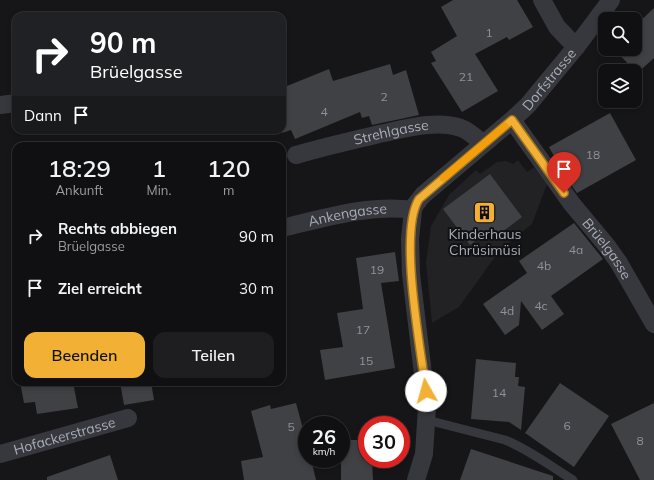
<!DOCTYPE html>
<html lang="de">
<head>
<meta charset="utf-8">
<style>
  body { margin:0; font-family:Mulish,sans-serif; background:#1e1e20; color:#f1f3f6; height:100vh; display:flex; flex-direction:column; font-size:15px; white-space:nowrap }
  * { box-sizing:border-box; margin:0 }
  p { font-size:13px; color:#9c9d9f }
  .icon { flex:none; width:22px; height:22px; fill:none; stroke:currentColor; stroke-width:2; stroke-linecap:round; stroke-linejoin:round }
  .map { position:relative; flex:1; overflow:hidden }
  .details { position:absolute; left:12px; top:142px; width:274px; height:244px; display:flex; flex-direction:column; background:#101012; border-radius:12px; box-shadow:0 2px 6px #0003,0 0 0 1px #303032 }
  .details>* { flex:none }
  .guide { position:absolute; left:12px; top:12px; width:274px; height:122px; border-radius:12px; box-shadow:0 2px 6px #0003,0 0 0 1px #303032; background:#202124; color:#fff; overflow:hidden }
  .fabs { position:absolute; left:598px; top:12px; display:grid; gap:8px }
  .fabs a { display:grid; place-items:center; width:44px; height:44px; border-radius:8px; background:#101012; box-shadow:0 2px 6px #0003,0 0 0 1px #303032; font-size:20px }
  .speed { position:absolute; left:298px; top:416px; display:flex; gap:8px; font-size:20px; font-weight:700; text-align:center }
  .speed>* { display:grid; place-content:center; width:52px; height:52px; border-radius:50%; background:#101012; box-shadow:0 2px 6px #0003,0 0 0 1px #303032; line-height:1 }
  .speed small { font-size:10px; font-weight:400 }
  .speed .limit { border:6px solid #d22; background:#fff; color:#111 }
  .pin { position:absolute; display:grid; place-items:center; width:34px; height:34px; color:#fff; margin:-41px -17px; border-radius:50% 50% 50% 0; rotate:-45deg; box-shadow:0 0 4px #0007 }
  .pin .icon { rotate:45deg }
  .me { position:absolute; width:44px; margin:-22px; rotate:353deg; stroke-linejoin:round; filter:drop-shadow(0 0 3px #0008) }
  .turn { display:flex; align-items:center; gap:14px; height:84px; padding:0 12px; font-size:18px }
  .turn .icon { width:52px; height:52px; stroke-width:2.5 }
  .turn b { display:block; font-size:28px; line-height:34px }
  .then { display:flex; align-items:center; height:38px; padding:0 12px; background:#0003; gap:8px; font-size:15px }
  .eta { display:flex; justify-content:space-evenly; align-items:center; height:68px; text-align:center }
  .eta b { font-size:24px; font-weight:600; line-height:28px }
  .cta { display:flex; gap:8px; margin-top:auto; padding:8px 12px }
  .cta a { flex:1; height:46px; border-radius:12px; background:#f2b134; color:#111; font-size:16px; font-weight:600; line-height:46px; text-align:center }
  .cta a+a { background:#1e1e20; color:#f1f3f6 }
  ul { padding:0; list-style:none }
  li { display:flex; align-items:center; gap:12px; height:52px; padding:0 12px }
  li div { flex:1 }
  li b { display:block; font-size:15px }
  li em { font-style:normal }
  .map>svg:first-child { display:block }
  .built { fill:#222225 }
  .building { fill:#404145 }
  .lines { fill:none; stroke-linecap:round; stroke-linejoin:round }
  .service { stroke:#37383d; stroke-width:9 }
  .minor { stroke:#37383d; stroke-width:18 }
  .route-casing { stroke:#9d7322; stroke-width:10 }
  .route { stroke:#f2b134; stroke-width:7 }
  .slow { stroke:#f59e0b; stroke-width:7 }
  .labels { text-anchor:middle; dominant-baseline:central; stroke-width:4; stroke-linejoin:round; paint-order:stroke }
  .number-label { font-size:12px; fill:#8e929b }
  .street-label { font-size:14px; fill:#a8adb8; stroke:#111113 }
  .poi-label { font-size:14px; fill:#a8adb8; stroke:#111113 }
</style>
</head>
<body>
<div class="map">
<svg width="654" height="480" viewBox="0 0 654 480">
  <rect width="100%" height="100%" fill="#161618"/>
  <!-- built -->
  <path class="built" d="M518 160 527 172 534 167 547 184 532 224 500 250 459 307 432 323 426 262 431 226 449 195 476 170 480 174 497 162 506 161 513 164Z"/>
  <!-- building -->
  <path class="building" d="M453 0H517L533 27 509 40 507 37 475 54 498 91 462 112 431 63 436 61 431 52 457 36 441 7Z
    M654 8V58L635 75V71L614 49H635V26Z
    M390 64 393 75 406 70 419 115 372 125 369 116 362 118 360 112 295 139 291 130 282 133V88L329 69 333 81Z
    M610 113 636 160 577 193 566 178 549 147Z
    M490 174 522 217 494 238 488 231 470 245 443 209Z
    M574 223 603 259 551 296 564 314 542 330 521 301 519 325 505 335 483 304 527 273 519 261Z
    M395 252 399 281 381 283 395 368 325 380 320 350 343 347 337 313 363 309 356 258Z
    M476 359 516 363 515 377H519L518 386 525 387 521 430 509 422 471 419Z
    M20 382H73L78 408 37 414 35 402 24 403Z
    M120 382H151L154 400 124 405Z
    M560 383 609 416 574 467 525 433Z
    M296 403 307 444V459H311L316 480H244L241 461 263 457 251 411 270 405 271 409Z
    M654 403V480H640L611 424Z
    M341 440H367V459H372L373 480H341Z
    M471 449 553 476V480H460Z
    M110 455 118 480H47V477Z"/>
  <g class="lines">
    <!-- service -->
    <path class="service" d="M427 420 505 440C530 450 550 466 573 480"/>
    <!-- minor -->
    <g class="minor">
      <path d="M542 0 557 27 576 47"/>
      <path d="M0 105 16 103"/>
      <path id="s1" d="M512 120 572 204 607 246 619 263 654 324"/>
      <path id="s2" d="M296 155C323 147 351 141 379 134 404 129 436 119 461 128 470 131 476 138 483 144"/>
      <path id="s3" d="M282 228C325 218 369 204 413 210"/>
      <path id="s4" d="M0 454 128 418"/>
      <path id="s5" d="M416 480 424 454 427 407 411 274 410 239 413 210 415 205 423 195 512 120 528 105 576 47 611 0"/>
    </g>
  </g>
  <g class="lines">
    <defs>
      <path id="route" d="M426 391C421 350 398 232 419 199L512 120 564 193"/>
    </defs>
    <!-- route casing -->
    <use href="#route" class="route-casing"/>
    <!-- route -->
    <use href="#route" class="route"/>
    <!-- slow -->
    <path class="slow" d="M443 178 505 126"/>
  </g>
  <!-- icons -->
  <defs>
    <symbol id="building-square" viewBox="-11 -11 22 22"><rect x="-9" y="-9" width="18" height="18" rx="4" fill="#f2b134" stroke="#111113"/><path d="M-4-6H4V6H1V3H-1V6H-4ZM-2.5-4.3h1.7v1.8h-1.7ZM.8-4.3h1.7v1.8H.8ZM-2.5-1h1.7V.8h-1.7ZM.8-1h1.7V.8H.8Z" fill="#111"/></symbol>
  </defs>
  <g fill-rule="evenodd">
    <use href="#building-square" x="472" y="200" width="25" height="25"/>
  </g>
  <g class="labels">
    <!-- number labels -->
    <g class="number-label">
      <text x="489" y="32">1</text>
      <text x="466" y="76">21</text>
      <text x="384" y="96">2</text>
      <text x="324" y="111">4</text>
      <text x="593" y="154">18</text>
      <text x="576" y="249">4a</text>
      <text x="544" y="265">4b</text>
      <text x="377" y="269">19</text>
      <text x="541" y="305">4c</text>
      <text x="507" y="310">4d</text>
      <text x="363" y="329">17</text>
      <text x="366" y="360">15</text>
      <text x="499" y="392">14</text>
      <text x="567" y="425">6</text>
      <text x="291" y="426">5</text>
      <text x="640" y="440">8</text>
    </g>
    <!-- street labels -->
    <g class="street-label">
      <text stroke="none"><textPath href="#s5" startOffset="462">Dorfstrasse</textPath></text>
      <text stroke="none"><textPath href="#s2" startOffset="98">Strehlgasse</textPath></text>
      <text stroke="none"><textPath href="#s3" startOffset="67">Ankengasse</textPath></text>
      <text stroke="none"><textPath href="#s1" startOffset="160">Brüelgasse</textPath></text>
      <text stroke="none"><textPath href="#s4" startOffset="67">Hofackerstrasse</textPath></text>
    </g>
    <!-- poi labels -->
    <g class="poi-label">
      <text x="485" y="234">Kinderhaus<tspan x="485" dy="16">Chrüsimüsi</tspan></text>
    </g>
  </g>
</svg>
<div class="fabs">
<a><svg class="icon" aria-label="search" viewBox="0 0 24 24"><circle cx="10" cy="10" r="6"/><path d="M15 15l6 6"/></svg></a>
<a><svg class="icon" aria-label="layers" viewBox="0 0 24 24"><path d="M12 4l9 5-9 5-9-5zM3 14l9 5 9-5"/></svg></a>
</div>
<div class="speed"><div>26<small>km/h</small></div><div class="limit">30</div></div>
<div class="pin" style="left:564px;top:193px;background:#d93025"><svg class="icon" aria-label="arrive" viewBox="0 0 24 24"><path d="M6 21V4h12l-3 4 3 4H6"/></svg></div>
<svg class="me" style="left:426px;top:391px" viewBox="-20 -20 40 40"><circle r="19" fill="#fff"/><path d="M0-13L10 11 0 6-10 11z" fill="#f2b134"/></svg>
<div class="guide">
<div class="turn"><svg class="icon" aria-label="right" viewBox="0 0 24 24"><path d="M7 20v-9h11M14 6l5 5-5 5"/></svg><div><b>90 m</b>Brüelgasse</div></div>
<div class="then">Dann<svg class="icon" aria-label="arrive" viewBox="0 0 24 24"><path d="M6 21V4h12l-3 4 3 4H6"/></svg></div>
</div>
<section class="details">
<div class="eta">
<div><b>18:29</b><p>Ankunft</p></div>
<div><b>1</b><p>Min.</p></div>
<div><b>120</b><p>m</p></div>
</div>
<ul>
<li><svg class="icon" aria-label="right" viewBox="0 0 24 24"><path d="M7 20v-9h11M14 6l5 5-5 5"/></svg><div><b>Rechts abbiegen</b><p>Brüelgasse</p></div><em>90 m</em></li>
<li><svg class="icon" aria-label="arrive" viewBox="0 0 24 24"><path d="M6 21V4h12l-3 4 3 4H6"/></svg><div><b>Ziel erreicht</b></div><em>30 m</em></li>
</ul>
<div class="cta"><a>Beenden</a><a>Teilen</a></div>
</section>
</div>
</body>
</html>
